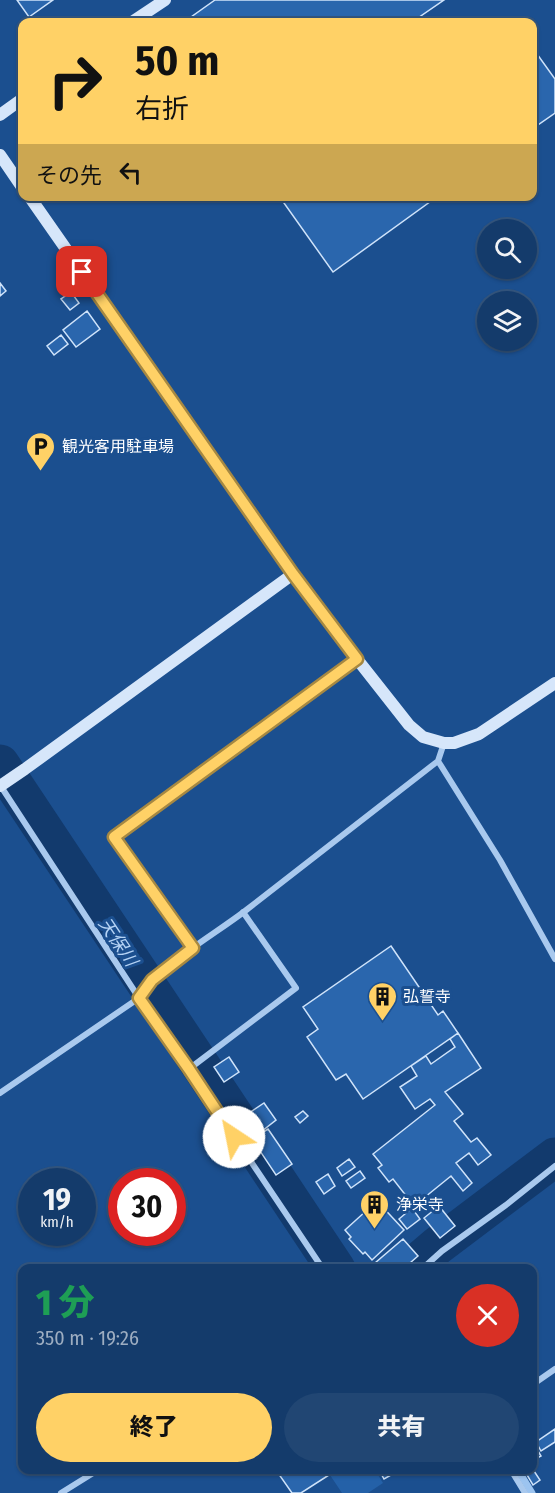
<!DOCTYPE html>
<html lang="ja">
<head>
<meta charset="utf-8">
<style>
  body { margin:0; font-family:"Fira Sans Condensed","Noto Sans JP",sans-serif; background:#214673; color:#f1f3f6; height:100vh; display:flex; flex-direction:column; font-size:22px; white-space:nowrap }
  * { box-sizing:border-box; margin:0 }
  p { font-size:20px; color:#9dadc1 }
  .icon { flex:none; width:33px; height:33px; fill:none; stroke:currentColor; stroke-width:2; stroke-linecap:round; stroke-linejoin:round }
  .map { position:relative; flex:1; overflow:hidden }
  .panel { position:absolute; left:18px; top:1264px; width:519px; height:210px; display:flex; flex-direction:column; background:#143b6b; border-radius:12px; box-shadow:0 2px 4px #0004,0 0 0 2px #33557e }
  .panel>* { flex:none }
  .top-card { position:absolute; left:18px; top:18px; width:519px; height:183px; border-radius:12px; box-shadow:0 2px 4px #0004,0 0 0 2px #33557e; background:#ffd166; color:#111; overflow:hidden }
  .fabs { position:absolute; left:477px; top:219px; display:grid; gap:12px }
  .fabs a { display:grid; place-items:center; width:60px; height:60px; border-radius:50%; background:#143b6b; box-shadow:0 2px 4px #0004,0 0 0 2px #33557e; font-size:30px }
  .speed { position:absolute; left:18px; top:1168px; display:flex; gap:12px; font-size:30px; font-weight:700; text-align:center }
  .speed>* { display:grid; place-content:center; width:78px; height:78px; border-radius:50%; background:#143b6b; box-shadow:0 2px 4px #0004,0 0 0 2px #33557e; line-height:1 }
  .speed small { font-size:15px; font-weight:400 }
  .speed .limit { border:9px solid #d22; background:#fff; color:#111 }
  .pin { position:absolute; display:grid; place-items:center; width:51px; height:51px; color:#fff; margin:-26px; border-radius:12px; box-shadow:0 3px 9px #0006 }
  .me { position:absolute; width:66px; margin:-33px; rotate:326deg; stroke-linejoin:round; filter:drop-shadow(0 0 4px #0008) }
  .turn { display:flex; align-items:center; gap:21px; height:126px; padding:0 18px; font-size:27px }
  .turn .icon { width:78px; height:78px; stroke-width:2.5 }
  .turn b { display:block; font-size:42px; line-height:51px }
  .then { display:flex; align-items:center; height:57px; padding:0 18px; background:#0003; gap:12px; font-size:22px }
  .round { display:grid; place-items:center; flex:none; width:63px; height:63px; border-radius:32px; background:#214673 }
  .summary { display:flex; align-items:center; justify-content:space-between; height:102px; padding:0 18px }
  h1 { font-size:36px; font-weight:800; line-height:45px; color:#1e9e55 }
  .button { display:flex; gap:12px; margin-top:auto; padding:12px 18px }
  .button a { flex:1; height:69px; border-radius:36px; background:#ffd166; color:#111; font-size:24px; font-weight:800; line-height:69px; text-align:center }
  .button a+a { background:#214673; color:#f1f3f6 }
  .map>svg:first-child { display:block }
  .green { fill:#2461a8 }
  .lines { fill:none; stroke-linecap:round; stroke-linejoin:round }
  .stream { stroke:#9cc4f0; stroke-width:7 }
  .river { stroke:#123a6d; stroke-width:39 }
  .building { fill:#2a66ad; stroke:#cfe3fa; stroke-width:1.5 }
  .street { stroke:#a9c9ee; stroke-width:6 }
  .secondary { stroke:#d6e6fa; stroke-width:12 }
  .route-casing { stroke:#a68842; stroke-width:15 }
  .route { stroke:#ffd166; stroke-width:10 }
  .labels { text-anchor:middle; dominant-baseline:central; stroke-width:6; stroke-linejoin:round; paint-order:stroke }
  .poi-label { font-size:16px; fill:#fff; stroke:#1b4f8f; text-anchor:start }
  .water-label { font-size:18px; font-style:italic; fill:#b5d3f5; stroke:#1b4f8f }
</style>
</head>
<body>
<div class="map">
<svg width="555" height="1493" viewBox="0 0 555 1493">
  <rect width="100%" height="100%" fill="#1b4f8f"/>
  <!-- green -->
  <path class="green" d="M332 1470H375L383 1483 368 1493H342L328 1472Z"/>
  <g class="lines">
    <!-- stream -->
    <path class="stream" d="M518 1470 532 1493"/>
    <!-- river -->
    <path class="river" d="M0 764 336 1269
      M410 1269 437 1246 555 1157"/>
  </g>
  <!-- building -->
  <path class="building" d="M17 0H53L29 17Z
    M215 0H444L412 22H184Z
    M532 47 555 79V113L532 129Z
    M279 196H438L333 272Z
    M0 283 6 291 0 296Z
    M71 292 79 303 70 310 61 299Z
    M87 311 100 329 76 347 63 330Z
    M61 335 68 344 54 355 47 346Z
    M391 946 438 1015 443 1011 458 1033 363 1099 346 1074 336 1080 307 1037 318 1029 303 1007Z
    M458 1033 481 1068 445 1092 463 1114 454 1121 471 1142 477 1138 491 1155 478 1165 469 1153 456 1163 472 1183 463 1191 451 1176 414 1206 393 1179 389 1182 378 1168 382 1165 373 1154 435 1105 430 1099 415 1109 400 1087 417 1076 411 1066 426 1056 431 1064 455 1047 450 1039Z
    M229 1057 239 1072 224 1082 214 1067Z
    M264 1103 276 1120 262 1131 249 1113Z
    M303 1111 308 1116 300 1123 295 1117Z
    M268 1129 292 1164 276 1175 252 1139Z
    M349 1159 355 1167 342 1176 337 1168Z
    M360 1171 365 1178 351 1188 346 1181Z
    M328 1174 335 1186 324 1194 316 1182Z
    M377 1201 404 1230 372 1260 365 1252 363 1254 349 1239 351 1237 345 1230Z
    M439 1206 455 1226 440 1238 424 1218Z
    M412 1208 420 1219 407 1229 399 1219Z
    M403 1239 418 1256 403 1269H368Z
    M555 1429V1442L541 1451 536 1442Z
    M538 1451 541 1456 532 1461V1454Z
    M532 1468 540 1480 533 1485 524 1470H532Z
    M282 1470H325L329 1475 301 1493H292L278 1473Z
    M379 1470H400L384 1479Z"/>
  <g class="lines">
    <!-- street -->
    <path class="street" d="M444 743 438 761 500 860 555 959
      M0 785 139 998 189 1069 323 1269
      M193 948 114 837 357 659
      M189 1069 296 988 243 912
      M0 1093 139 998C164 962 211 937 245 911 310 861 374 811 438 761
      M422 1269 442 1251 506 1205 555 1166
      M532 1385 555 1369
      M511 1470 525 1493
      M61 1493 98 1470"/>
    <!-- secondary -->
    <path class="secondary" d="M132 22 165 0
      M0 115 22 99
      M0 155 22 187
      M29 196 293 574 357 659 409 725 423 737 444 743H454L479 734 555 683
      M0 786 25 769 293 574"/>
  </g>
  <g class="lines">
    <defs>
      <path id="route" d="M82 272 293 574 357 659 114 837 193 948 152 980 139 998 189 1069 234 1137"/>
    </defs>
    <!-- route casing -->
    <use href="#route" class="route-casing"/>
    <!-- route -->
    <use href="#route" class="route"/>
  </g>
  <!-- icons -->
  <defs>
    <symbol id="parking-pin" viewBox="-11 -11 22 30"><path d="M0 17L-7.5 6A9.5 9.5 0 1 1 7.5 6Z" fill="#ffd166" stroke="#1b4f8f"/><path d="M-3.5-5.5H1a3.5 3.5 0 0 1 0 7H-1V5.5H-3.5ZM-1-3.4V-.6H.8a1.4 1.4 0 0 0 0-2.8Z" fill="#111"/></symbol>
    <symbol id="building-pin" viewBox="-11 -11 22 30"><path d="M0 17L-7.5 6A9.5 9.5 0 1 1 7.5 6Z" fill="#ffd166" stroke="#1b4f8f"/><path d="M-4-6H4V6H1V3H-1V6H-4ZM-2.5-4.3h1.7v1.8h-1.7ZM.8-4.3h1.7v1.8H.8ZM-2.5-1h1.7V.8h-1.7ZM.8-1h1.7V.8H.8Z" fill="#111"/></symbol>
  </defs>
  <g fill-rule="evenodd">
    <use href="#parking-pin" x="24" y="430" width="33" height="45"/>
    <use href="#building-pin" x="366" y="980" width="33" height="45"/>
    <use href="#building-pin" x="358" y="1188" width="33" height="45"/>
  </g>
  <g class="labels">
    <!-- poi labels -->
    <g class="poi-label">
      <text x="62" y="446">観光客用駐車場</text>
      <text x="403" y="996">弘誓寺</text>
      <text x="396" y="1204">浄栄寺</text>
    </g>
    <!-- water labels -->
    <g class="water-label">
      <text transform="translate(118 942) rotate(56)">天保川</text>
    </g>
  </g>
</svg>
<div class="fabs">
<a><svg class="icon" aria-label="search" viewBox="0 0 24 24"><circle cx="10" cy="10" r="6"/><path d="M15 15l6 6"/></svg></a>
<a><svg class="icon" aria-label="layers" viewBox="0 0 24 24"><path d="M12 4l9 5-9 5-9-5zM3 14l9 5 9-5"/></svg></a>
</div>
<div class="speed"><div>19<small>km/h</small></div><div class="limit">30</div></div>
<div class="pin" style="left:82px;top:272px;background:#d93025"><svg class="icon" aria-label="arrive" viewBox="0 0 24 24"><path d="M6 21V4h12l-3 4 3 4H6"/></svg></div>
<svg class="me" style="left:234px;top:1137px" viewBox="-20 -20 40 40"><circle r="19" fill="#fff"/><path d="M0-13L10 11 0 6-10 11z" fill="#ffd166"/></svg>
<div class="top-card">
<div class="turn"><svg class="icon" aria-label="right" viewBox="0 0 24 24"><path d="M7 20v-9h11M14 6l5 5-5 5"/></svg><div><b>50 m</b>右折</div></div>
<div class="then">その先<svg class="icon" aria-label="left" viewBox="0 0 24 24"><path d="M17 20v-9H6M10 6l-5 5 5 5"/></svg></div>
</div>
<section class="panel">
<div class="summary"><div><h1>1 分</h1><p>350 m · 19:26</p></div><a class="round" style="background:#d93025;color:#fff"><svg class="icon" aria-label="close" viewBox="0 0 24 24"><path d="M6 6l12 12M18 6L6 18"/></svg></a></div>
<div class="button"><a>終了</a><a>共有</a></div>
</section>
</div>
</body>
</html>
